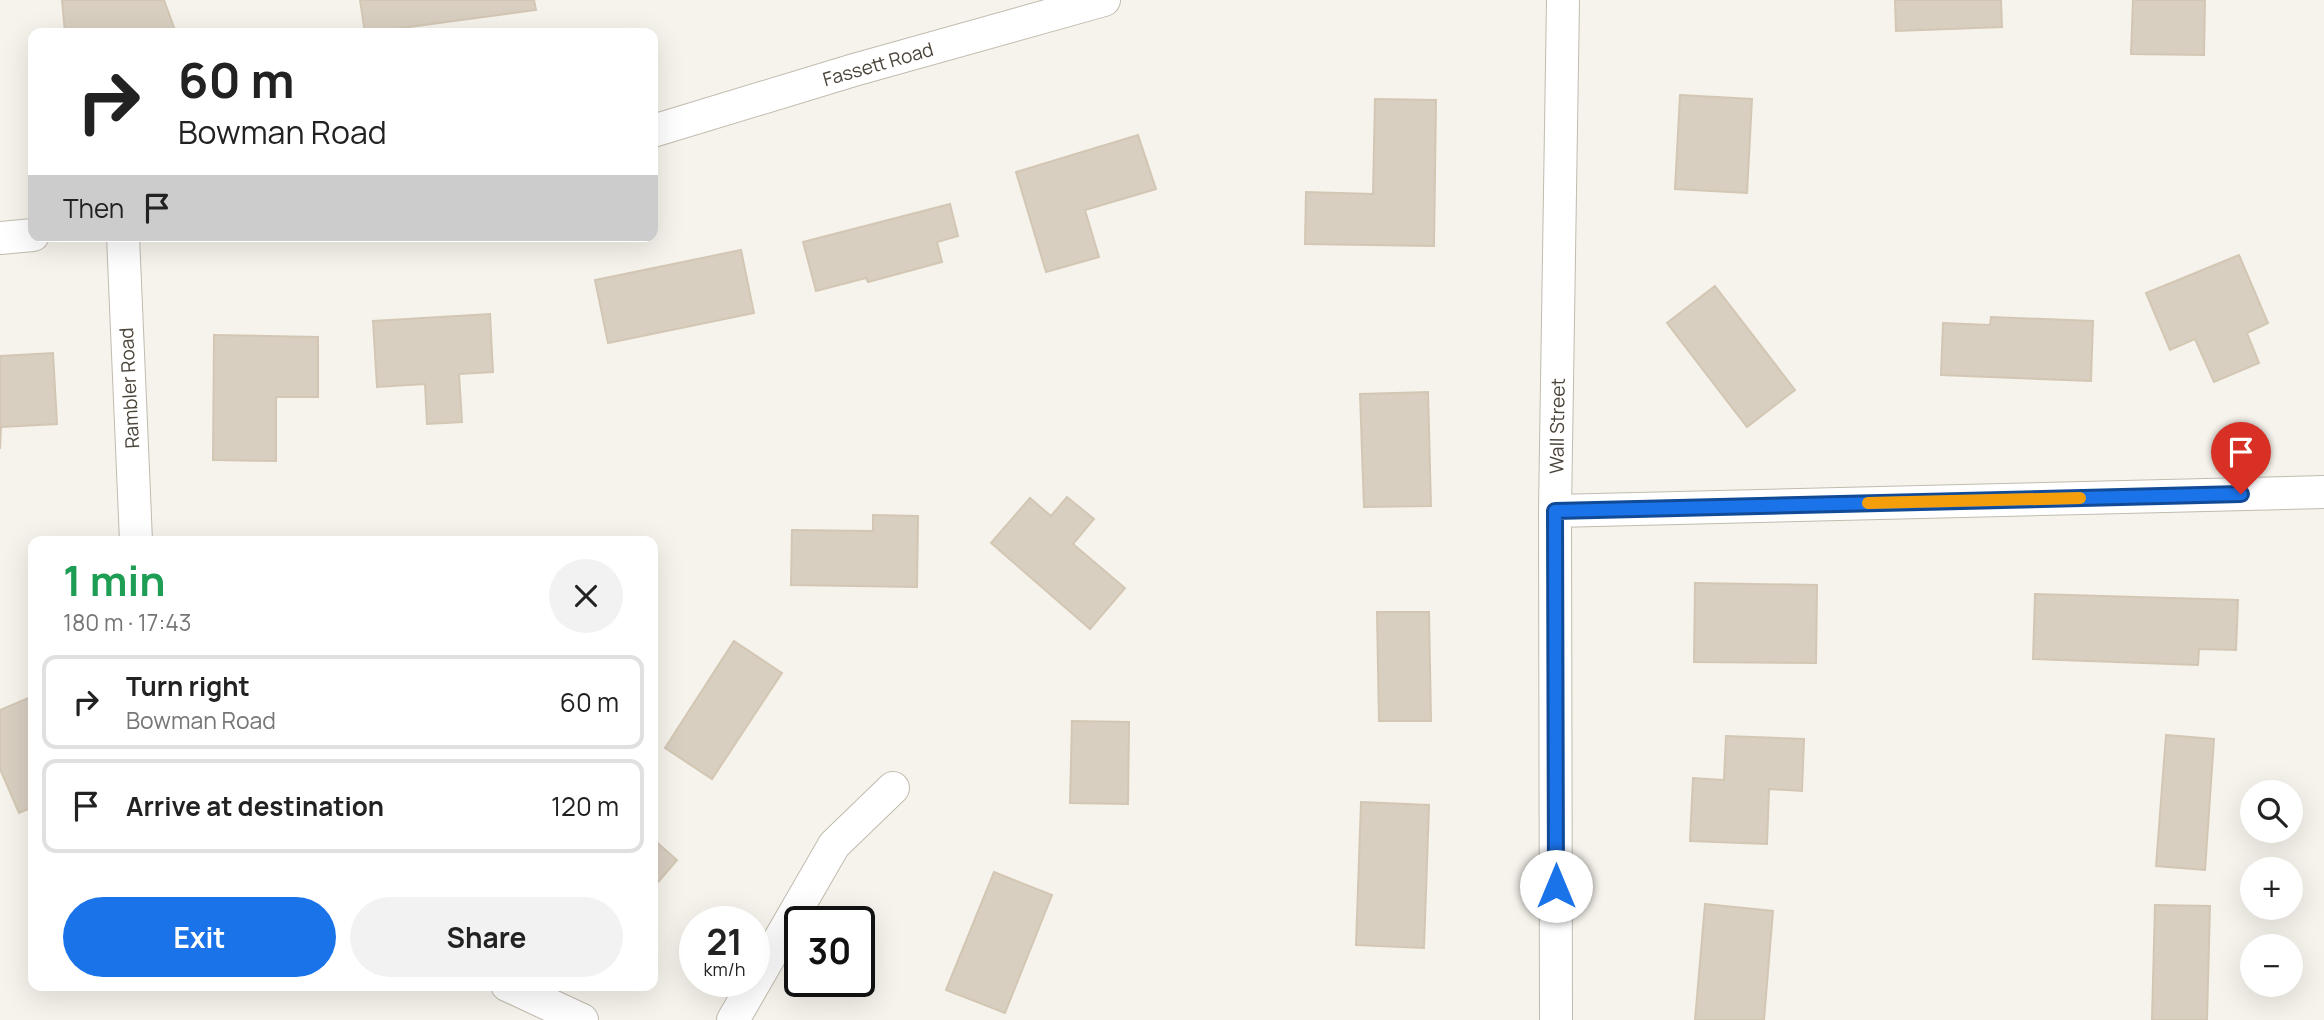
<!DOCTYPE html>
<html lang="en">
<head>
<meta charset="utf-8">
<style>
  body { margin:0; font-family:Manrope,sans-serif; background:#f2f2f2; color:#222; height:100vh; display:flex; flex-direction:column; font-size:26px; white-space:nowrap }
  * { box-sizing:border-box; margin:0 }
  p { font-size:23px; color:#767676 }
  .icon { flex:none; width:38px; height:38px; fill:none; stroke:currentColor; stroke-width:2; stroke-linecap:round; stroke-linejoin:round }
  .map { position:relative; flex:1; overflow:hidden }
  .side { position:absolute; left:28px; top:536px; width:630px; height:455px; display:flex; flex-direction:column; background:#fff; border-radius:14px; box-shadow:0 7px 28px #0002 }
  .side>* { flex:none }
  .hud { position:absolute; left:28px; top:28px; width:630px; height:214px; border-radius:14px; box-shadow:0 7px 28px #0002; background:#fff; color:#222; overflow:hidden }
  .controls { position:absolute; left:2240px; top:780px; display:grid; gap:14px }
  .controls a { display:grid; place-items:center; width:63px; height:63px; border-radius:50%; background:#fff; box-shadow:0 7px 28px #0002; font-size:35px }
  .speed { position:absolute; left:679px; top:906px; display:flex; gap:14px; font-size:35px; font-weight:700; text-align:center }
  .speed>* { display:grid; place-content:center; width:91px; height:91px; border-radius:50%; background:#fff; box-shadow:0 7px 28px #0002; line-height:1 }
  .speed small { font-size:18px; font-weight:400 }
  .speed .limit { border:4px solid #111; border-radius:10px; background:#fff; color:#111 }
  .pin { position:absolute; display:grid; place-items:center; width:60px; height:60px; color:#fff; margin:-72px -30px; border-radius:50% 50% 50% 0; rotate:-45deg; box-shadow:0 0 7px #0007 }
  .pin .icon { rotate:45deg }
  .me { position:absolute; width:77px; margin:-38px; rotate:0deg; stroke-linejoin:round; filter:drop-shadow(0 0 5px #0008) }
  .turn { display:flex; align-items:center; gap:24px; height:147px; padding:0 35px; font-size:32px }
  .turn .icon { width:91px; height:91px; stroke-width:2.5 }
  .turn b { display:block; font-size:49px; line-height:60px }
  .then { display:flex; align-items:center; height:66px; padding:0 35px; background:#0003; gap:14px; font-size:26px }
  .round { display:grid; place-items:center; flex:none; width:74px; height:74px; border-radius:37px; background:#f2f2f2 }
  .head { display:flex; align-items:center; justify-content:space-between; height:119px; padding:0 35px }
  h1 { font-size:42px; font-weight:700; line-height:52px; color:#1e9e55 }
  .primary-button { display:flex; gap:14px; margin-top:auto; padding:14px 35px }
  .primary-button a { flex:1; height:80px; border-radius:42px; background:#1a73e8; color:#fff; font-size:28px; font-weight:700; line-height:80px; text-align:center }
  .primary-button a+a { background:#f2f2f2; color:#222 }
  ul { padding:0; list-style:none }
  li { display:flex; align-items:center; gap:21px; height:94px; margin:0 14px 10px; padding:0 21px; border:4px solid #e0e0e0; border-radius:14px }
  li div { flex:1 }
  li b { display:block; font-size:26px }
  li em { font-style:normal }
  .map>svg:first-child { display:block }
  .building { fill:#d8cfc1; stroke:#d3c7b4; stroke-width:2 }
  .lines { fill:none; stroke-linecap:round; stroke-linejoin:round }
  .street-casing { stroke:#c2bbae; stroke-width:34 }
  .street { stroke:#fff; stroke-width:32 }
  .route-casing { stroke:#114b97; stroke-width:18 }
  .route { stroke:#1a73e8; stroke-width:12 }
  .slow { stroke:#f59e0b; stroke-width:12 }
  .labels { text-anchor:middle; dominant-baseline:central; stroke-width:5; stroke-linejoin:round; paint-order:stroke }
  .street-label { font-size:19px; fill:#4b4439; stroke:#fff }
</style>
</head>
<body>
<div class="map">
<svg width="2324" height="1020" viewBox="0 0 2324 1020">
  <rect width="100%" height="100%" fill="#f6f3ec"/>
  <!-- building -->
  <path class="building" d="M62 0H164L176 33H65Z
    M360 0H534L536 10 365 33Z
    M1895 0H2001L2002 27 1896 31Z
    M2133 0H2205L2204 55 2131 54Z
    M1680 95 1752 99 1747 193 1675 189Z
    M1375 99 1436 100 1434 246 1305 244 1306 192 1373 194Z
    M1138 135 1156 189 1085 210 1099 257 1046 272 1016 172Z
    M950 204 958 236 937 242 942 262 868 282 866 278 816 291 803 242Z
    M741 250 754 313 608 343 595 280Z
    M2239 255 2268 323 2247 333 2259 363 2214 382 2195 339 2170 350 2146 293Z
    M1715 286 1795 390 1747 427 1667 323Z
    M490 314 493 372 459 374 462 422 427 424 425 384 377 387 373 321Z
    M1991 317 2093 321 2091 381 1941 375 1943 323 1990 325Z
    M214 335 318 337V397H276V461L213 460Z
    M53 353 57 424 1 427 0 449V356Z
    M1428 392 1431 506 1364 507 1360 394Z
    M1067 497 1094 519 1073 544 1125 588 1090 629 991 543 1030 498 1051 516Z
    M873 515 918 516 917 587 791 585 792 530 873 531Z
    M1695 583 1817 585 1816 663 1694 662Z
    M2035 594 2238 600 2236 650 2199 649 2198 665 2033 659Z
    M1377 612H1429L1431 721H1379Z
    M734 641 782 673 712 779 665 748Z
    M33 696V807L19 813 0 769V710Z
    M1072 721 1129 722 1128 804 1070 803Z
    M2166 735 2214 739 2205 870 2156 866Z
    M1726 736 1804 739 1802 791 1769 789 1767 844 1690 841 1693 778 1724 780Z
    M1361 802 1429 805 1424 948 1356 945Z
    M653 839 677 860 653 888Z
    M994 872 1052 895 1005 1013 946 990Z
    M1705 904 1773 911 1764 1020H1695Z
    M2155 905 2210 906 2207 1020H2152Z"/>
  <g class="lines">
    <defs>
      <path id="street" d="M653 131 854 70 1104 0
        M123 236 136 541
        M0 238 33 235
        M1555 511 2324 492
        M507 985 582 1020
        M733 1020 834 845 893 788
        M1556 1020 1555 511 1563 0"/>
    </defs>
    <!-- street casing -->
    <use href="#street" class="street-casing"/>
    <!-- street -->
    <use href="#street" class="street"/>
  </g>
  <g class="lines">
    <defs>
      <path id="route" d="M1556 886 1555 511 2241 494"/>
    </defs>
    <!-- route casing -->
    <use href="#route" class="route-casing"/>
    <!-- route -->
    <use href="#route" class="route"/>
    <!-- slow -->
    <path class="slow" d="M1868 503 2080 498"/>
  </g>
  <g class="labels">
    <!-- street labels -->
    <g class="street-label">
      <text transform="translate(878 64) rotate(-16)">Fassett Road</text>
      <text transform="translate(129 388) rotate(-93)">Rambler Road</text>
      <text transform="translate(1557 426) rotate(-89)">Wall Street</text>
    </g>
  </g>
</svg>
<div class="controls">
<a><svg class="icon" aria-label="search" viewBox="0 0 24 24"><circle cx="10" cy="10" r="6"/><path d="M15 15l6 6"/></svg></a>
<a>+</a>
<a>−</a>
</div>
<div class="speed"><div>21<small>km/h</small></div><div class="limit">30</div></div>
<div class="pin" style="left:2241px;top:494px;background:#d93025"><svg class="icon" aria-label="arrive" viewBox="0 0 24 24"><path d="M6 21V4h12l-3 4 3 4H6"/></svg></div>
<svg class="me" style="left:1556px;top:886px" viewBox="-20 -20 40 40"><circle r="19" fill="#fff"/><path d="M0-13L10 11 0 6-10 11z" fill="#1a73e8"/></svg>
<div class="hud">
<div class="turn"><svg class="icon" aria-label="right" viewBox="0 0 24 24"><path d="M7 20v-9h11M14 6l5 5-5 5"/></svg><div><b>60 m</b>Bowman Road</div></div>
<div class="then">Then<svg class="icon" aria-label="arrive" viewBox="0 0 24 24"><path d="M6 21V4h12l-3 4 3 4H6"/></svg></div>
</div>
<section class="side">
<div class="head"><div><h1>1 min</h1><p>180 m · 17:43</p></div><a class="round"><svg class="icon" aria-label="close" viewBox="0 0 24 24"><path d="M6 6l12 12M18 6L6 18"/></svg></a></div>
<ul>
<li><svg class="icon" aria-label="right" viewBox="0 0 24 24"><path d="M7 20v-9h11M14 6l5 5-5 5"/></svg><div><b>Turn right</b><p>Bowman Road</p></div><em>60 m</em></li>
<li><svg class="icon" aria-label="arrive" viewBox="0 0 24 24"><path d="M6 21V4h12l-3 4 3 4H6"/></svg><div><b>Arrive at destination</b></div><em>120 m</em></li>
</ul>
<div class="primary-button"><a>Exit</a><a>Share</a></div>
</section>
</div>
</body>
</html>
